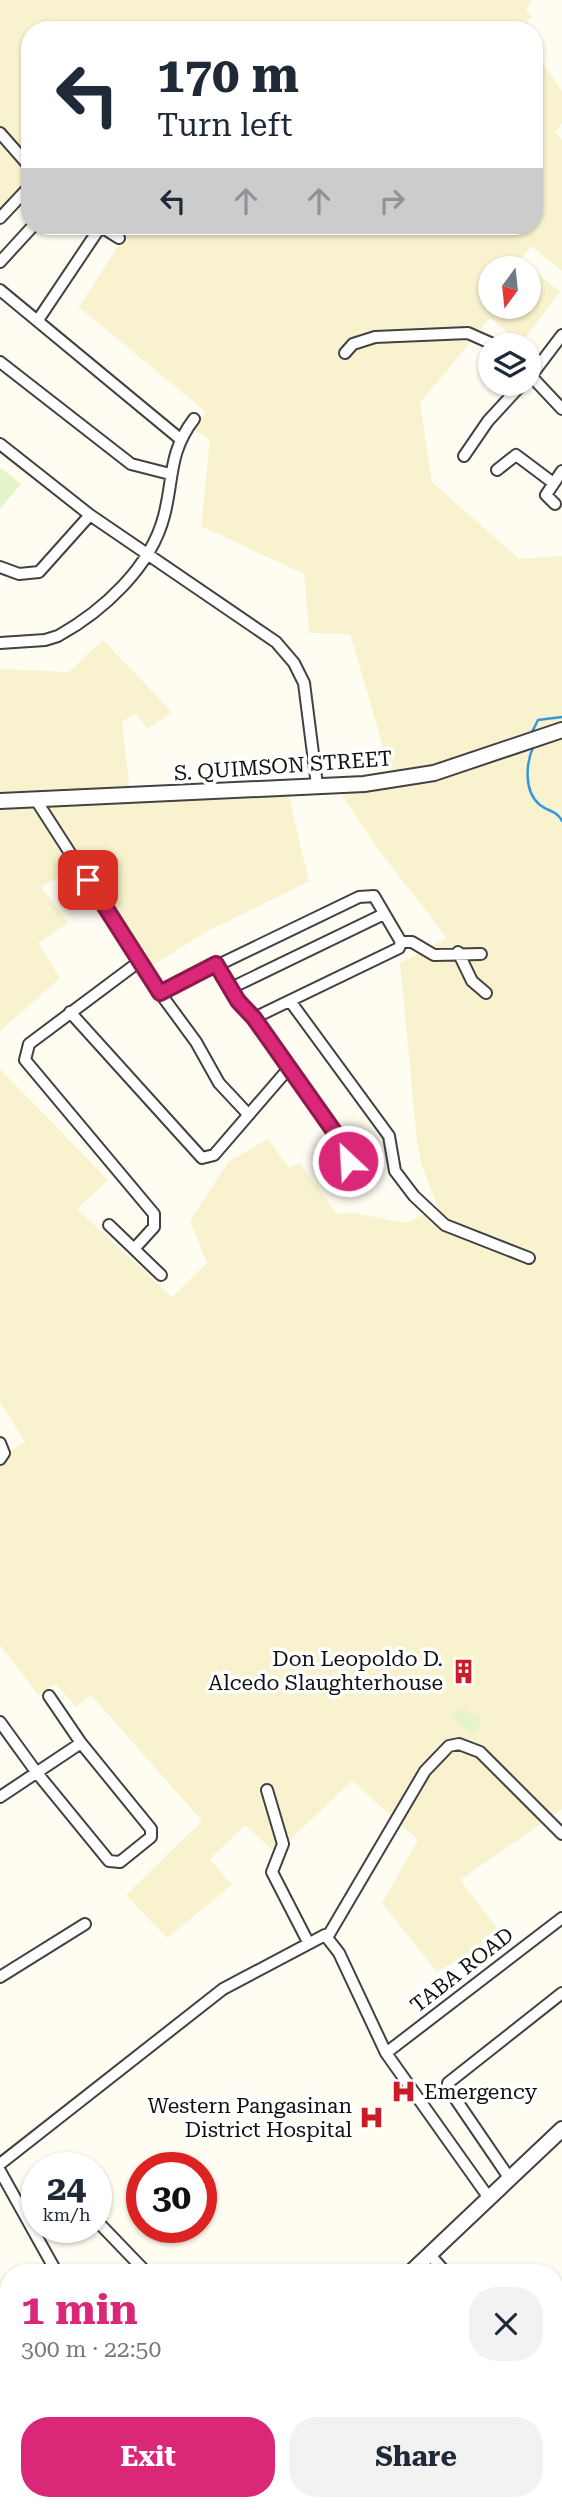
<!DOCTYPE html>
<html lang="en">
<head>
<meta charset="utf-8">
<style>
  body { margin:0; font-family:"Roboto Serif",serif; background:#f2f2f3; color:#1f2937; height:100vh; display:flex; flex-direction:column; font-size:26px; white-space:nowrap }
  * { box-sizing:border-box; margin:0 }
  p { font-size:23px; color:#747a83 }
  .icon { flex:none; width:38px; height:38px; fill:none; stroke:currentColor; stroke-width:2; stroke-linecap:round; stroke-linejoin:round }
  .map { position:relative; flex:1; overflow:hidden }
  .panel { position:absolute; left:0px; top:2264px; width:564px; height:247px; display:flex; flex-direction:column; background:#fff; border-radius:28px 28px 0 0; box-shadow:0 2px 5px #0004 }
  .panel>* { flex:none }
  .hud { position:absolute; left:21px; top:21px; width:522px; height:214px; border-radius:28px; box-shadow:0 2px 5px #0004; background:#fff; color:#1f2937; overflow:hidden }
  .needle { width:46px; rotate:195deg }
  .controls { position:absolute; left:478px; top:256px; display:grid; gap:14px }
  .controls a { display:grid; place-items:center; width:63px; height:63px; border-radius:50%; background:#fff; box-shadow:0 2px 5px #0004; font-size:35px }
  .speed { position:absolute; left:21px; top:2152px; display:flex; gap:14px; font-size:35px; font-weight:700; text-align:center }
  .speed>* { display:grid; place-content:center; width:91px; height:91px; border-radius:50%; background:#fff; box-shadow:0 2px 5px #0004; line-height:1 }
  .speed small { font-size:18px; font-weight:400 }
  .speed .limit { border:10px solid #d22; background:#fff; color:#111 }
  .pin { position:absolute; display:grid; place-items:center; width:60px; height:60px; color:#fff; margin:-30px; border-radius:14px; box-shadow:0 4px 10px #0006 }
  .me { position:absolute; width:77px; margin:-38px; rotate:335deg; stroke-linejoin:round; filter:drop-shadow(0 0 5px #0008) }
  .turn { display:flex; align-items:center; gap:24px; height:147px; padding:0 21px; font-size:32px }
  .turn .icon { width:91px; height:91px; stroke-width:2.5 }
  .turn b { display:block; font-size:49px; line-height:60px }
  .lanes { display:flex; align-items:center; height:66px; padding:0 21px; background:#0003; justify-content:center; gap:35px; direction:ltr }
  .lanes .off { opacity:.35 }
  .round { display:grid; place-items:center; flex:none; width:74px; height:74px; border-radius:28px; background:#f2f2f3 }
  .overview { display:flex; align-items:center; justify-content:space-between; height:119px; padding:0 21px }
  h1 { font-size:42px; font-weight:700; line-height:52px; color:#db2777 }
  .primary-button { display:flex; gap:14px; margin-top:auto; padding:14px 21px }
  .primary-button a { flex:1; height:80px; border-radius:28px; background:#db2777; color:#fff; font-size:28px; font-weight:700; line-height:80px; text-align:center }
  .primary-button a+a { background:#f2f2f3; color:#1f2937 }
  .map>svg:first-child { display:block }
  .farmland { fill:#f8f3ce; fill-rule:evenodd }
  .pitch { fill:#e6f4c9 }
  .lines { fill:none; stroke-linecap:round; stroke-linejoin:round }
  .stream { stroke:#319ad9; stroke-width:2.5 }
  .minor-casing { stroke:#424242; stroke-width:14 }
  .tertiary-casing { stroke:#424242; stroke-width:18 }
  .minor { stroke:#fff; stroke-width:10 }
  .tertiary { stroke:#fff; stroke-width:14 }
  .route-casing { stroke:#8e194d; stroke-width:18 }
  .route { stroke:#db2777; stroke-width:12 }
  .labels { text-anchor:middle; dominant-baseline:central; stroke-width:7; stroke-linejoin:round; paint-order:stroke }
  .street-label { font-size:21px; fill:#0f0f0f; stroke:#fff }
  .poi-label { font-size:21px; fill:#0f0f0f; stroke:#fff; text-anchor:end }
</style>
</head>
<body>
<div class="map">
<svg width="562" height="2510" viewBox="0 0 562 2510">
  <rect width="100%" height="100%" fill="#fffcf1"/>
  <!-- farmland -->
  <path class="farmland" d="M0 0H533L526 10 532 16 527 21 531 30H30V187L0 219Z
    M534 35 537 41 536 53 562 91V123L555 132 562 140V271L531 246 520 260 560 292 521 343 490 318 420 403 432 482 519 559 562 556V1809L460 1880 501 1933 437 1972 382 1903 418 1840 352 1781 276 1853 245 1825 210 1859 232 1885 167 1938 126 1895 202 1821 91 1695 76 1707 56 1684 38 1695 0 1645V1457L25 1442 0 1402V1069L108 1180 77 1209 172 1297 207 1263 190 1221 228 1162 268 1139 289 1168 300 1163 337 1214 354 1213 405 1223 438 1208 421 1163 417 1141 400 963 447 938 378 849 331 779 391 774 350 634 309 633 304 574 201 526 210 440 193 428 206 412 79 307 131 226H534ZM490 268H528V306H490Z
    M103 640 172 712 147 729 135 713 122 722 130 792 285 781 309 881 206 932 153 965 79 865 41 887 68 923 38 943 60 978 0 1031V669L69 672Z
    M9 2331V2459L0 2468V2333Z"/>
  <!-- pitch -->
  <path class="pitch" d="M1 468 21 484 0 509V469Z
    M460 1707 482 1720 473 1734 452 1720Z
    M146 2228H175L177 2230 161 2244Z"/>
  <g class="lines">
    <!-- stream -->
    <path class="stream" d="M532 732 538 720 562 717
      M534 745C526 762 523 791 540 805 549 812 556 810 562 821"/>
    <defs>
      <path id="minor" d="M0 133 30 167
        M0 218 30 186
        M100 226 119 238
        M0 262 33 226
        M0 290 179 438
        M38 320 101 226
        M345 353 353 344 375 337 468 333 495 345
        M0 362 131 464 170 474
        M528 373 531 376 562 335
        M528 378 531 376 562 409
        M0 444 90 515 276 642 294 663 304 683 317 785
        M464 456 488 421 523 383
        M497 470 516 455 552 482
        M555 504 546 495 562 471
        M0 567 19 574 39 572 90 515
        M0 643 45 640 58 636C103 611 151 567 164 516 174 478 168 453 194 419
        M36 800 160 993 196 1042 219 1083 247 1113
        M401 942H412L434 955 481 954
        M458 952 472 981 486 993
        M140 961 29 1044 25 1060 154 1214V1227L134 1249 161 1275
        M216 964 244 1009 254 1018 345 1147 349 1157 340 1170
        M231 988 384 914
        M160 993 359 897 374 896 401 942 399 948 254 1018
        M290 1001 389 1136 395 1171 414 1196 445 1225 529 1258
        M70 1012 202 1158 214 1155 289 1068
        M109 1225 134 1249
        M0 1443 4 1453 0 1459
        M0 1722 37 1773 109 1861 120 1862 151 1837V1829L81 1743 49 1696
        M267 1790 283 1844 272 1872 308 1942
        M0 1797 81 1743
        M328 1936 425 1771 449 1746 459 1744 480 1752 562 1834
        M0 1977 85 1924
        M386 2053 562 1918
        M0 2164 223 1989 325 1935 339 1953 386 2053 489 2198
        M0 2171 57 2273
        M510 2179 448 2088V2083L562 1993
        M96 2220 147 2273
        M431 2256 446 2273
        M555 2393 562 2401"/>
      <path id="tertiary" d="M0 801 364 784 434 773 562 730
        M410 2273 562 2129
        M162 2510 170 2502"/>
    </defs>
    <!-- minor casing -->
    <use href="#minor" class="minor-casing"/>
    <!-- tertiary casing -->
    <use href="#tertiary" class="tertiary-casing"/>
    <!-- minor -->
    <use href="#minor" class="minor"/>
    <!-- tertiary -->
    <use href="#tertiary" class="tertiary"/>
  </g>
  <g class="lines">
    <defs>
      <path id="route" d="M88 880 160 993 216 964 238 1001 254 1018 345 1147 348 1161"/>
    </defs>
    <!-- route casing -->
    <use href="#route" class="route-casing"/>
    <!-- route -->
    <use href="#route" class="route"/>
  </g>
  <!-- icons -->
  <defs>
    <symbol id="building-bare" viewBox="-9 -9 18 18"><path d="M-4-6H4V6H1V3H-1V6H-4ZM-2.5-4.3h1.7v1.8h-1.7ZM.8-4.3h1.7v1.8H.8ZM-2.5-1h1.7V.8h-1.7ZM.8-1h1.7V.8H.8Z" fill="#cc1a27" stroke="#fff" stroke-width="2.5" paint-order="stroke"/></symbol>
    <symbol id="hospital-bare" viewBox="-9 -9 18 18"><path d="M-5-5h3v3.5h4V-5h3V5h-3V1.5h-4V5h-3Z" fill="#cc1a27" stroke="#fff" stroke-width="2.5" paint-order="stroke"/></symbol>
  </defs>
  <g fill-rule="evenodd">
    <use href="#building-bare" x="446" y="1654" width="35" height="35"/>
    <use href="#hospital-bare" x="386" y="2074" width="35" height="35"/>
    <use href="#hospital-bare" x="354" y="2100" width="35" height="35"/>
  </g>
  <g class="labels">
    <!-- street labels -->
    <g class="street-label">
      <text transform="translate(283 766) rotate(-4)">S. QUIMSON STREET</text>
      <text transform="translate(462 1970) rotate(-38)">TABA ROAD</text>
    </g>
    <!-- poi labels -->
    <g class="poi-label">
      <text x="443" y="1659">Don Leopoldo D.<tspan x="443" dy="24">Alcedo Slaughterhouse</tspan></text>
      <text x="424" y="2092" text-anchor="start">Emergency</text>
      <text x="352" y="2106">Western Pangasinan<tspan x="352" dy="24">District Hospital</tspan></text>
    </g>
  </g>
</svg>
<div class="controls">
<a><svg class="needle" viewBox="-14 -14 28 28"><path d="M0-13l5 13h-10z" fill="#e53935"/><path d="M0 13l5-13h-10z" fill="#747a83"/></svg></a>
<a><svg class="icon" aria-label="layers" viewBox="0 0 24 24"><path d="M12 4l9 5-9 5-9-5zM3 14l9 5 9-5"/></svg></a>
</div>
<div class="speed"><div>24<small>km/h</small></div><div class="limit">30</div></div>
<div class="pin" style="left:88px;top:880px;background:#d93025"><svg class="icon" aria-label="arrive" viewBox="0 0 24 24"><path d="M6 21V4h12l-3 4 3 4H6"/></svg></div>
<svg class="me" style="left:348px;top:1161px" viewBox="-20 -20 40 40"><circle r="17" fill="#db2777" stroke="#fff" stroke-width="3"/><path d="M0-11L8 9 0 5-8 9z" fill="#fff"/></svg>
<div class="hud">
<div class="turn"><svg class="icon" aria-label="left" viewBox="0 0 24 24"><path d="M17 20v-9H6M10 6l-5 5 5 5"/></svg><div><b>170 m</b>Turn left</div></div>
<div class="lanes"><svg class="icon" aria-label="left" viewBox="0 0 24 24"><path d="M17 20v-9H6M10 6l-5 5 5 5"/></svg><svg class="icon off" aria-label="ahead" viewBox="0 0 24 24"><path d="M12 20V5M6 11l6-6 6 6"/></svg><svg class="icon off" aria-label="ahead" viewBox="0 0 24 24"><path d="M12 20V5M6 11l6-6 6 6"/></svg><svg class="icon off" aria-label="right" viewBox="0 0 24 24"><path d="M7 20v-9h11M14 6l5 5-5 5"/></svg></div>
</div>
<section class="panel">
<div class="overview"><div><h1>1 min</h1><p>300 m · 22:50</p></div><a class="round"><svg class="icon" aria-label="close" viewBox="0 0 24 24"><path d="M6 6l12 12M18 6L6 18"/></svg></a></div>
<div class="primary-button"><a>Exit</a><a>Share</a></div>
</section>
</div>
</body>
</html>
